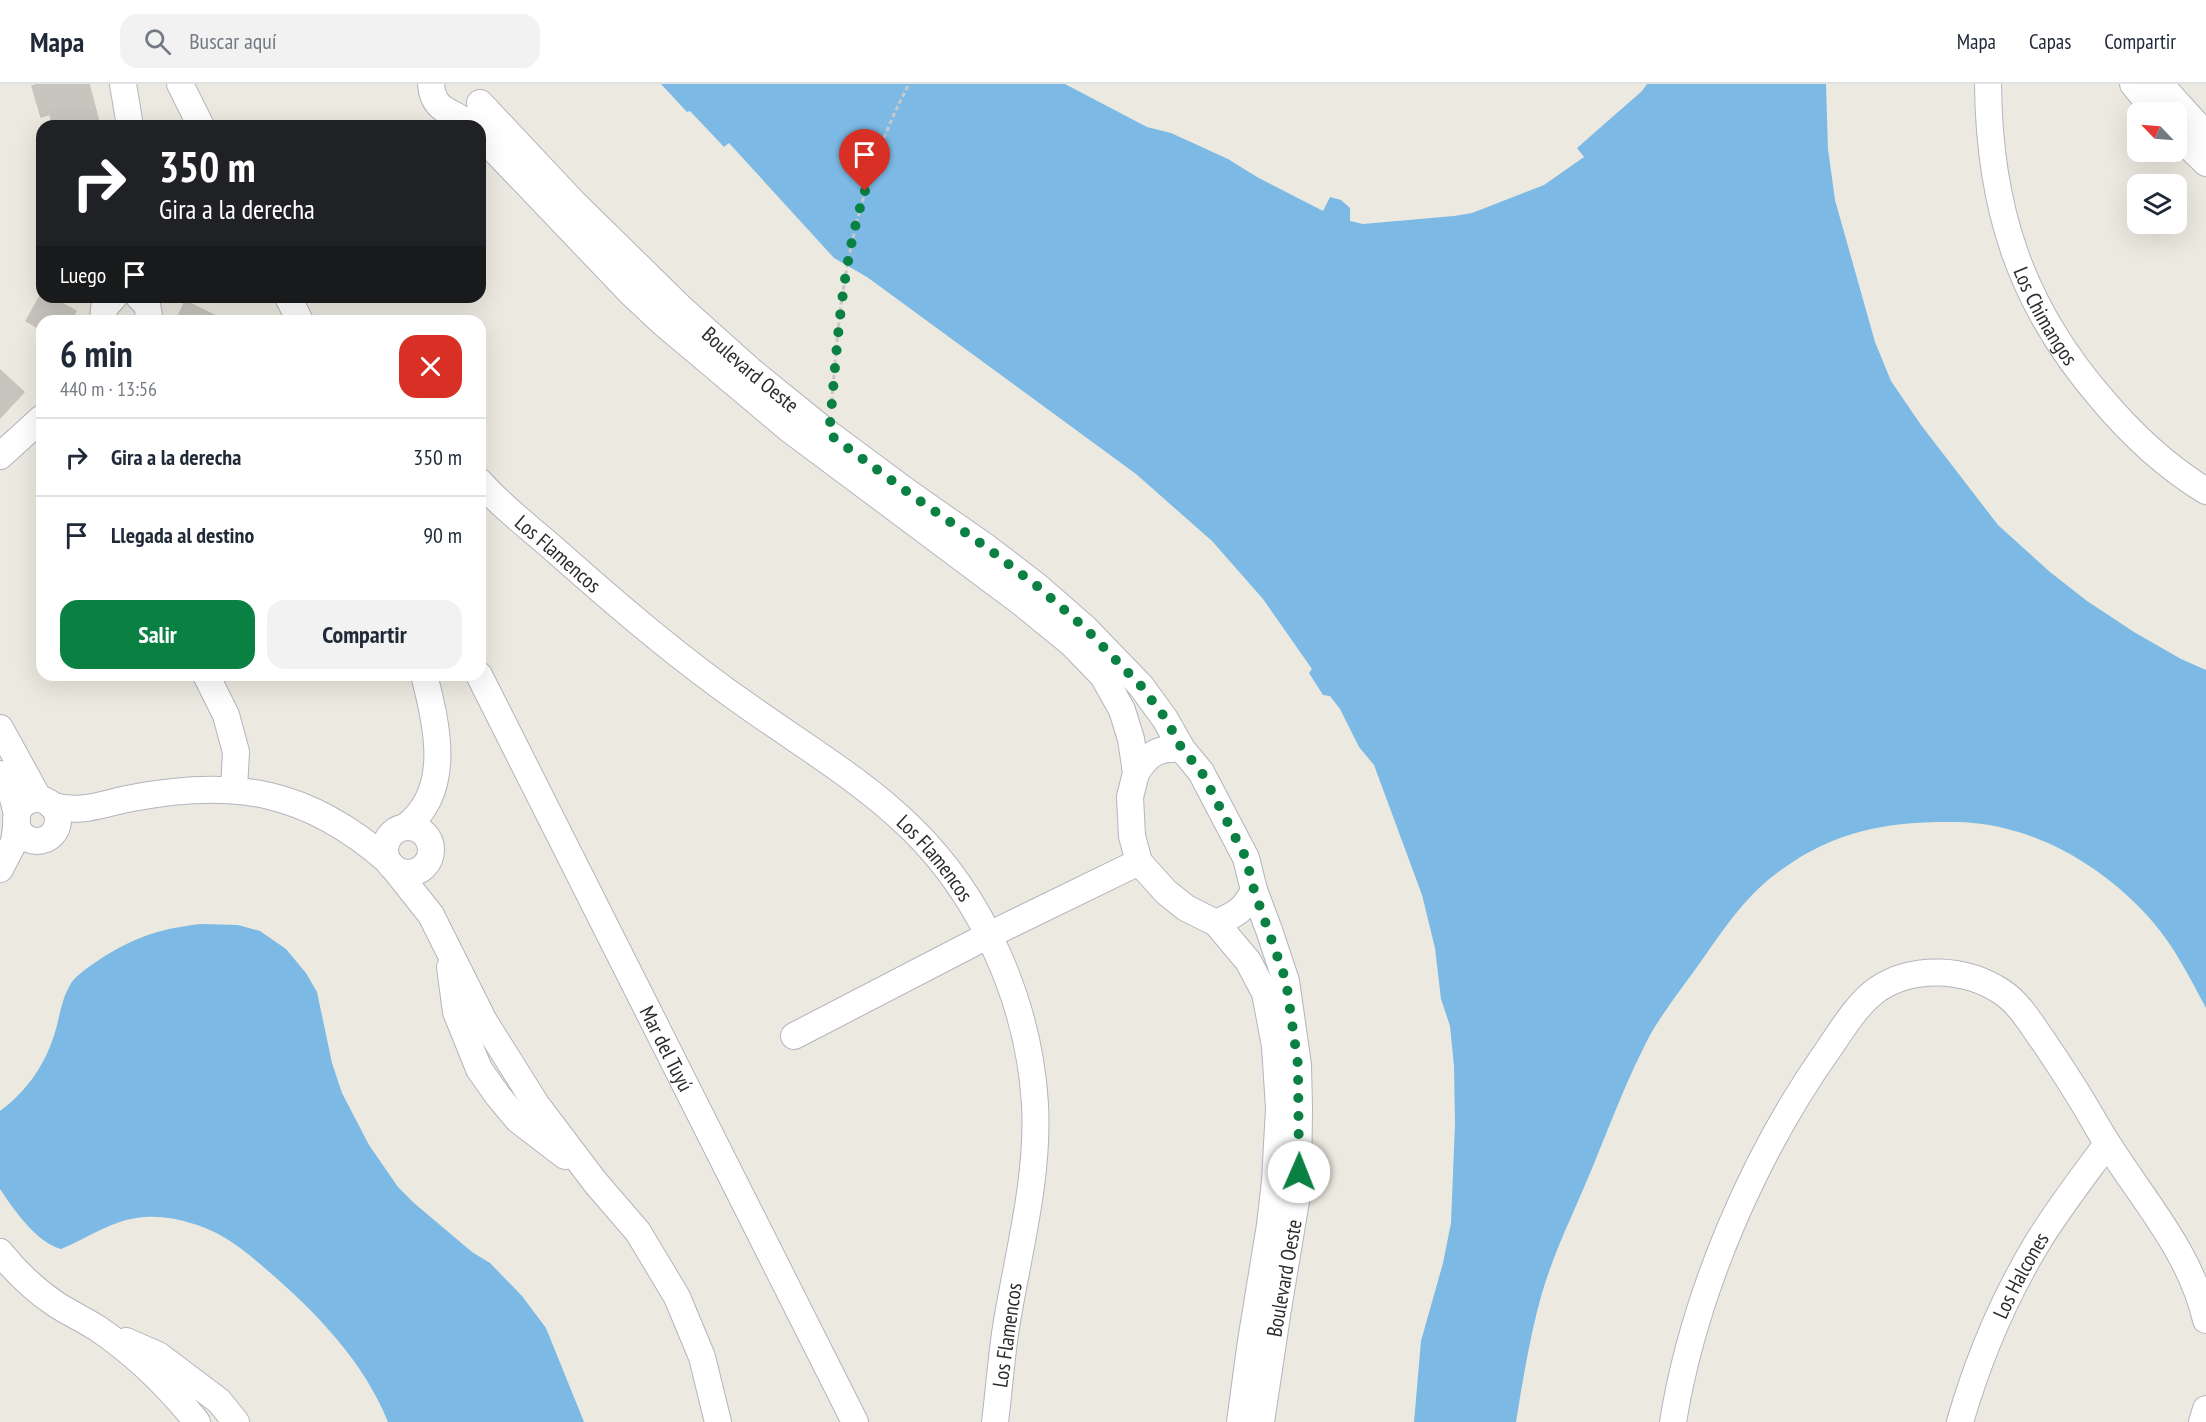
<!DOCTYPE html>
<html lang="es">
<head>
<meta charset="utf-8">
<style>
  body { margin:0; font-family:"PT Sans Narrow",sans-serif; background:#f2f2f3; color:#1f2937; height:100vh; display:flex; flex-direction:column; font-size:22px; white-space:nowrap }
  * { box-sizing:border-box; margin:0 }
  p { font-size:20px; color:#747a83 }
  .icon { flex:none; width:33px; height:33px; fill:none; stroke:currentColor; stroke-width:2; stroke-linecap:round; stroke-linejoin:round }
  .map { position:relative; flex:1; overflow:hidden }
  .side { position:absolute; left:36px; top:231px; width:450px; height:366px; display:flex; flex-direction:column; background:#fff; border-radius:18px; box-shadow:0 6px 24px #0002 }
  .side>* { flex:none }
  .hud { position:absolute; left:36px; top:36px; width:450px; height:183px; border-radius:18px; box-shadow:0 6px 24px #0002; background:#202124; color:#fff; overflow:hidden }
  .needle { width:39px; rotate:295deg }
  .tools { position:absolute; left:2127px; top:18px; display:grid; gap:12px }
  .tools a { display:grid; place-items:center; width:60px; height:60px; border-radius:12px; background:#fff; box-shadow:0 6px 24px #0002; font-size:30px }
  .pin { position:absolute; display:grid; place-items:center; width:51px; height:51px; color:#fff; margin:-62px -26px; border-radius:50% 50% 50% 0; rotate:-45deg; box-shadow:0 0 6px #0007 }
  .pin .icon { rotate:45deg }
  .me { position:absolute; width:66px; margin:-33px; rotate:1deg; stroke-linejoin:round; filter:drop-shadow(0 0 4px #0008) }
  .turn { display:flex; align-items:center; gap:21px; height:126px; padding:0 24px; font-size:27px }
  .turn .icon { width:78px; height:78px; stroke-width:2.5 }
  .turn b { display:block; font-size:42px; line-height:51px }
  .then { display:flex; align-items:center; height:57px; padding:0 24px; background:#0003; gap:12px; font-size:22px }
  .round { display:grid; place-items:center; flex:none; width:63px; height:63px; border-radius:18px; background:#f2f2f3 }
  .overview { display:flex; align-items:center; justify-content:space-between; height:102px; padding:0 24px }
  h1 { font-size:36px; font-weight:800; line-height:45px }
  .action { display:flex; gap:12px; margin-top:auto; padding:12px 24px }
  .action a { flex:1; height:69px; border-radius:18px; background:#0b8043; color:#fff; font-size:24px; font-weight:800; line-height:69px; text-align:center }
  .action a+a { background:#f2f2f3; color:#1f2937 }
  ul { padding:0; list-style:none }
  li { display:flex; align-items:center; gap:18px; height:78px; padding:0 24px; border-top:2px solid #e0e1e3 }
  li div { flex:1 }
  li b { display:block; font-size:22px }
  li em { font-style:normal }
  header { display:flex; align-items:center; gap:36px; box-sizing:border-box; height:84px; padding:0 30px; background:#fff; border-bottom:2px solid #e0e1e3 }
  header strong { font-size:28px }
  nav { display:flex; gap:33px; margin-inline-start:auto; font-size:21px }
  .search { width:420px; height:54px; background:#f2f2f3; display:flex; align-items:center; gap:15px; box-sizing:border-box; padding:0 21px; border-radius:18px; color:#747a83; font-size:22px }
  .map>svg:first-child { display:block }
  .water { fill:#7cbae5 }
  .building { fill:#c8c5bf; stroke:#c8c5b9; stroke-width:1.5 }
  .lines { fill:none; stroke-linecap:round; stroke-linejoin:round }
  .minor-casing { stroke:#b3b4be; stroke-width:28 }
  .path { stroke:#c8c8c8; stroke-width:3; stroke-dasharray:4.5 3; stroke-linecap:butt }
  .minor { stroke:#fff; stroke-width:26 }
  .route { stroke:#0b8043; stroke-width:10; stroke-dasharray:0 18 }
  .labels { text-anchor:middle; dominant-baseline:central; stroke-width:5; stroke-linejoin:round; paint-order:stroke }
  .street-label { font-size:21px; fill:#2c2c2c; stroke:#fff }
</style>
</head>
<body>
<header>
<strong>Mapa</strong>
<div class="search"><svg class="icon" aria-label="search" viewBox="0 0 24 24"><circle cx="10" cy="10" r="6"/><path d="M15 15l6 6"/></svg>Buscar aquí</div>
<nav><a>Mapa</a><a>Capas</a><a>Compartir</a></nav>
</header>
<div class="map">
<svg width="2206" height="1338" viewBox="0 0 2206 1338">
  <rect width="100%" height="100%" fill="#ece9e0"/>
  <!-- water -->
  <path class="water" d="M661 0H1065L1147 43 1171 49 1228 75 1257 93 1323 127 1330 113 1341 116 1350 124V137L1363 140 1454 132 1472 129 1544 101 1584 73 1577 64 1642 7 1647 0H1826L1828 65 1835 116 1875 258 1891 297 1921 341 1998 441 2050 488 2087 517 2134 548 2181 575 2206 586V924C2190 894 2174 862 2152 837 2104 782 2033 740 1959 738 1891 737 1837 745 1781 786 1748 809 1725 843 1702 876 1685 900 1665 925 1650 951 1628 993 1611 1038 1593 1082 1576 1124 1555 1165 1542 1209 1530 1251 1523 1295 1516 1338H1414L1421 1257 1443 1179 1451 1139 1455 1039 1454 982 1450 942 1441 915 1435 864 1422 811 1374 681 1359 663 1340 625 1330 612 1323 611 1309 589 1312 585 1263 515 1212 457 1136 390 867 193 834 174 729 59 724 63 690 27 687 28Z
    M200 840 238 841 260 847 286 865 306 889 317 908 332 979 342 1009 369 1061 398 1103 414 1119 472 1168 490 1179 522 1212 546 1244 584 1338H388C364 1278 316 1228 267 1186 251 1172 232 1156 212 1147 190 1137 161 1130 136 1134 109 1138 86 1155 61 1165 36 1158 14 1126 0 1105V1027C28 1006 46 980 56 945 60 930 62 915 70 901 74 893 86 885 93 880 129 855 157 845 200 840Z"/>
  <!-- building -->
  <path class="building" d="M39 0H89L100 42H52L50 30 41 33 32 2Z
    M42 208V213H50L76 227 70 237H42V246L26 237Z
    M185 217 226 237H176Z
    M0 286 24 308 0 334Z"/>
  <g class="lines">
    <defs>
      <g id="minor">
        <path d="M123 0 130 42"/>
        <path d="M180 0 201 42"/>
        <path d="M431 0C433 30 455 26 471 42"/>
        <path id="s1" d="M1988 0C1989 123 2020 220 2101 314 2132 351 2165 382 2206 407"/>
        <path d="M2133 0 2156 28"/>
        <path d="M2160 0 2206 51"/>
        <path id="s2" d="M480 19 573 118 682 225 750 286 829 350 910 410 986 463 1037 502 1085 544 1141 602 1165 635 1182 665 1201 688 1246 774 1254 806 1269 846 1286 897 1298 981 1299 1024 1298 1105 1278 1225 1261 1338"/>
        <path d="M2176 50 2206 79"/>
        <path d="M480 51 631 209 663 239 789 345 1022 519 1072 560 1103 592 1122 626 1131 655 1136 689 1130 713 1132 752 1139 778 1166 808 1186 824 1216 839 1248 877 1265 909 1275 962 1279 1024 1275 1097 1270 1141 1251 1257 1240 1338"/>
        <path d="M139 213 147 221 150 237"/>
        <path d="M288 213 300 237"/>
        <path d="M103 237 104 224 114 213"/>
        <path d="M0 372 42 334"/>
        <path id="s3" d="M480 398C502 423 530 444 555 466 617 521 681 576 749 623 804 662 863 697 911 744 983 814 1029 919 1035 1020 1039 1095 1018 1169 1006 1243 1001 1275 999 1307 995 1338"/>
        <path d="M206 591 226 631 236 668 234 705"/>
        <path id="s4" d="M479 591 855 1338"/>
        <path d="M0 644 39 715"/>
        <path d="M1136 689C1148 670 1158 663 1182 665"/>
        <path d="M0 690 11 707 17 730"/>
        <circle cx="37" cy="736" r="21"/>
        <path d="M51 721C80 731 104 719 132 714 235 694 308 707 388 777"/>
        <path d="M405 743C453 708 437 640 424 591"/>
        <circle cx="408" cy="766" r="23"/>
        <path d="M393 783 431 831 484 937 536 1020 595 1098 638 1148 677 1213 702 1273 718 1338"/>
        <path d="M0 785 14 758 17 736"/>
        <path d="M1216 839C1237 830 1244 826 1254 806"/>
        <path d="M450 883 456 928 479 985 498 1012 518 1036 565 1072"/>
        <path d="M794 952 987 852 1139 778"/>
        <path d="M0 1168C16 1188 36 1207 57 1221 70 1229 84 1236 97 1244 134 1269 169 1303 197 1338"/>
        <path d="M126 1257 158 1271 219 1317 236 1338"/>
        <path d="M1673 1338C1694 1209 1754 1070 1830 963 1843 944 1858 919 1878 905 1914 881 1966 884 2002 908 2020 920 2031 940 2044 958 2063 986 2081 1014 2098 1044 2135 1108 2189 1162 2206 1236"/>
        <path id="s5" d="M1960 1338C1978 1276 2003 1216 2036 1161 2057 1126 2083 1093 2107 1060"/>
        <path d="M2202 1338 2206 1325"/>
      </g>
    </defs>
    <!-- minor casing -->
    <use href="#minor" class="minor-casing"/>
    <!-- path -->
    <path class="path" d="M831 325C835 284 837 242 844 201 855 132 876 62 909 0"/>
    <!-- minor -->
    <use href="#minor" class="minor"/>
  </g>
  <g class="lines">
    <!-- route -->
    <path class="route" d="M865 107C840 186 837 269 829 350L910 410 986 463 1037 502 1085 544 1141 602 1166 635 1182 665 1201 687 1246 774 1254 806 1286 897 1298 981 1299 1088"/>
  </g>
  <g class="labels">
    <!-- street labels -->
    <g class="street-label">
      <text stroke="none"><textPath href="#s1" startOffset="242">Los Chimangos</textPath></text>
      <text stroke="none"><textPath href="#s2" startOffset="380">Boulevard Oeste</textPath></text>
      <text stroke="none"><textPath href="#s3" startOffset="106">Los Flamencos</textPath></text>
      <text stroke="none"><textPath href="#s3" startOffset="592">Los Flamencos</textPath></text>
      <text stroke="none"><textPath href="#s4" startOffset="418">Mar del Tuyú</textPath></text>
      <text stroke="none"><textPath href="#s5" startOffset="159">Los Halcones</textPath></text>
      <text transform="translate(1284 1194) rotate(-80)">Boulevard Oeste</text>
      <text transform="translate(1007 1251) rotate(-82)">Los Flamencos</text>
    </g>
  </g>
</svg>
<div class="tools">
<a><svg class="needle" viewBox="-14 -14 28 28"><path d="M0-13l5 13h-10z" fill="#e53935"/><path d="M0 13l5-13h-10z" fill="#747a83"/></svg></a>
<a><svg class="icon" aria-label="layers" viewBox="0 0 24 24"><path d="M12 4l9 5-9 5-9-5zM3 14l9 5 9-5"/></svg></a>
</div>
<div class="pin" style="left:865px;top:107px;background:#d93025"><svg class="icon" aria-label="arrive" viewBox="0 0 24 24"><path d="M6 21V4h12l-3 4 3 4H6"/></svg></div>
<svg class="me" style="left:1299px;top:1088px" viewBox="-20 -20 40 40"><circle r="19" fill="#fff"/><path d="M0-13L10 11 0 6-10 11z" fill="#0b8043"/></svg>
<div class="hud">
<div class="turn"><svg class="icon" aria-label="right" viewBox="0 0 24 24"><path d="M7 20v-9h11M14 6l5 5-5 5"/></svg><div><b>350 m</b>Gira a la derecha</div></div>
<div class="then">Luego<svg class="icon" aria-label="arrive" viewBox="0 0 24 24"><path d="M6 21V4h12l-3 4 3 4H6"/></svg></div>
</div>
<section class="side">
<div class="overview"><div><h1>6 min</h1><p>440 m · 13:56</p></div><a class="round" style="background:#d93025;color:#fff"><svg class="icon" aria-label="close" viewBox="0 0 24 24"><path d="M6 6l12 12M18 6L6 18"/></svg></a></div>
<ul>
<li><svg class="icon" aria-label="right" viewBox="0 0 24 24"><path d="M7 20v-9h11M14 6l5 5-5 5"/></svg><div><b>Gira a la derecha</b></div><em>350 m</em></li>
<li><svg class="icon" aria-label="arrive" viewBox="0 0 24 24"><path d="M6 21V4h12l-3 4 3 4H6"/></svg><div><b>Llegada al destino</b></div><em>90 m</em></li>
</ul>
<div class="action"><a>Salir</a><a>Compartir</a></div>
</section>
</div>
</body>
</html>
